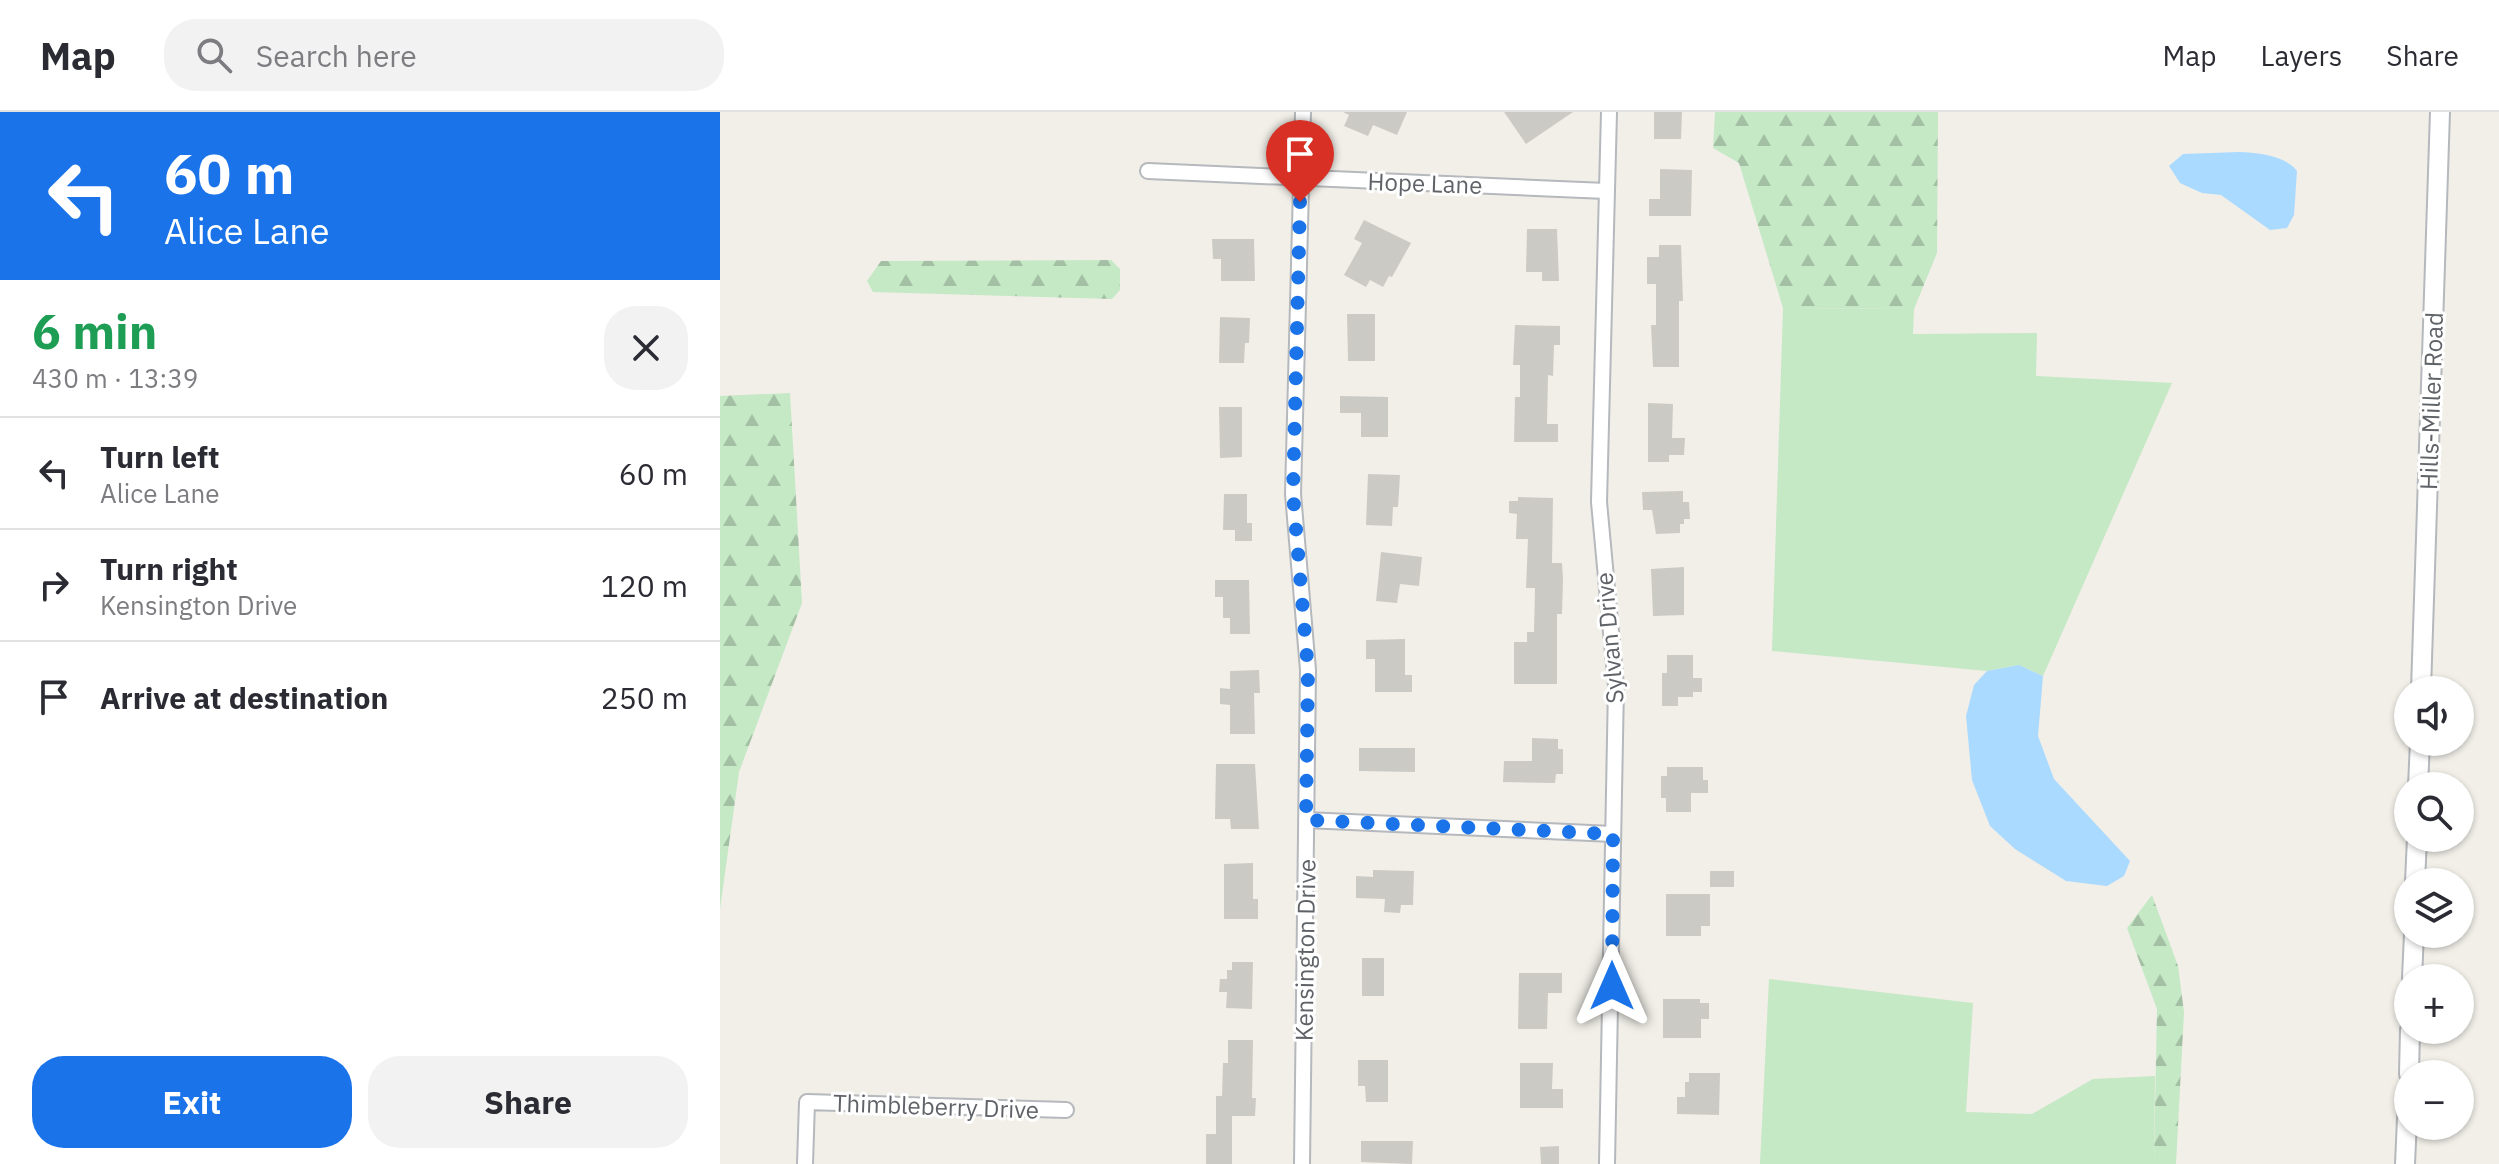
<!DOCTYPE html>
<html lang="en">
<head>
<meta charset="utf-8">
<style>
  body { margin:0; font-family:"IBM Plex Sans",sans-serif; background:#f2f2f3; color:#2b2b33; height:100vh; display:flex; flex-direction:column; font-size:30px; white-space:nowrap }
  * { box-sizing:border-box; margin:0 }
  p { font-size:26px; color:#7c7c81 }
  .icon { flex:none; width:44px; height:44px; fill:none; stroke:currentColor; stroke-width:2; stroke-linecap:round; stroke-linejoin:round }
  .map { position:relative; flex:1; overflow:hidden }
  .sheet { display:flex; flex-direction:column; background:#fff; width:720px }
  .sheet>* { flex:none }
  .banner { background:#1a73e8; color:#fff; overflow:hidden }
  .buttons { position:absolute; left:1674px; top:564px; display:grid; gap:16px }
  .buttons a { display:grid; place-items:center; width:80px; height:80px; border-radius:50%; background:#fff; box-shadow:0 2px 6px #0004; font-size:40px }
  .pin { position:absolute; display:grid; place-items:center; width:68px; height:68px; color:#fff; margin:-82px -34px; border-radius:50% 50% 50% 0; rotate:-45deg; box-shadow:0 0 8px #0007 }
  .pin .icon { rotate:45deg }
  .me { position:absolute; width:88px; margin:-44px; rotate:0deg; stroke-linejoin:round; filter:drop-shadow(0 0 6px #0008) }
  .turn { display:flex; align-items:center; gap:28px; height:168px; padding:0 32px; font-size:36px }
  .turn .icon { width:104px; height:104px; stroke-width:2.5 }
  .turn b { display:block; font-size:56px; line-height:68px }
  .round { display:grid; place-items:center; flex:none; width:84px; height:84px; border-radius:32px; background:#f2f2f3 }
  .head { display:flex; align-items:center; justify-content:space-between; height:136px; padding:0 32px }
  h1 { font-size:48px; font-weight:800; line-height:60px; color:#1e9e55 }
  .primary-button { display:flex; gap:16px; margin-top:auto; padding:16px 32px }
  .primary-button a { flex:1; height:92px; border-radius:32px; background:#1a73e8; color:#fff; font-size:32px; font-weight:800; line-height:92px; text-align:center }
  .primary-button a+a { background:#f2f2f3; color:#2b2b33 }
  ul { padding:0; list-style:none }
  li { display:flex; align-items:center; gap:24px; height:112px; padding:0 32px; border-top:2px solid #e1e1e2 }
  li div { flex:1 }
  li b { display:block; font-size:30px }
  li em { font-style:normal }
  header { display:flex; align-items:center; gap:48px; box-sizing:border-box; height:112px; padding:0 40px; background:#fff; border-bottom:2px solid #e1e1e2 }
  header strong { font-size:38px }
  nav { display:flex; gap:44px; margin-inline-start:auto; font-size:28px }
  .search { width:560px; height:72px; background:#f2f2f3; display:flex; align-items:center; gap:20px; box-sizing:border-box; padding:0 28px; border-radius:32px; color:#7c7c81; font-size:30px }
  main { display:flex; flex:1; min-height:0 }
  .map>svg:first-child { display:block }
  .green { fill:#c5e8c5 }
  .forest { fill:url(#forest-firs) }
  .water { fill:#aadaff }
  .building { fill:#cccac5 }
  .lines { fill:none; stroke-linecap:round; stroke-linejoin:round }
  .minor-casing { stroke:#b5b8bc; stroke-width:18 }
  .tertiary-casing { stroke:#b5b8bc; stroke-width:22 }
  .minor { stroke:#fff; stroke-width:14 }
  .tertiary { stroke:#fff; stroke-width:18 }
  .route { stroke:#1a73e8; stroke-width:14; stroke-dasharray:0 25.2 }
  .labels { text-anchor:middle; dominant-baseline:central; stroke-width:6; stroke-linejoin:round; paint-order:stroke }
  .street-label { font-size:24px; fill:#5f6368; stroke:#fff }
</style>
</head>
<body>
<header>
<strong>Map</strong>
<div class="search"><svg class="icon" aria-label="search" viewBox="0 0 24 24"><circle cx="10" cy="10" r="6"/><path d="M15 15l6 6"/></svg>Search here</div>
<nav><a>Map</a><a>Layers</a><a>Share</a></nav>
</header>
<main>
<section class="sheet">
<div class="banner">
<div class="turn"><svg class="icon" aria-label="left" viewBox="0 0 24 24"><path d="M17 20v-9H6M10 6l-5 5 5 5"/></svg><div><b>60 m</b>Alice Lane</div></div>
</div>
<div class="head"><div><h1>6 min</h1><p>430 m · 13:39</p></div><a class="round"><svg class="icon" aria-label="close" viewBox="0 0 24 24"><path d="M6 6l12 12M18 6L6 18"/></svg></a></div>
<ul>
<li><svg class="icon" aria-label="left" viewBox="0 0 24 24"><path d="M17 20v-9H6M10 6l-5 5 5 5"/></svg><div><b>Turn left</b><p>Alice Lane</p></div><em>60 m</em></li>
<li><svg class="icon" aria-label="right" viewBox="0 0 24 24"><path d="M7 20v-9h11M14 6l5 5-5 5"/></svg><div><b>Turn right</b><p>Kensington Drive</p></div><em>120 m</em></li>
<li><svg class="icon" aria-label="arrive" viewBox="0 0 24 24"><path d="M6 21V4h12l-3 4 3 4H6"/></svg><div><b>Arrive at destination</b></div><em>250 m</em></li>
</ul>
<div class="primary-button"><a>Exit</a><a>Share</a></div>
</section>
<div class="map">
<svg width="1779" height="1052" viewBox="0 0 1779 1052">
  <defs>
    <pattern id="forest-firs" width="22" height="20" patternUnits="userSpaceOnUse" patternTransform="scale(2)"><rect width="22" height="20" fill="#c5e8c5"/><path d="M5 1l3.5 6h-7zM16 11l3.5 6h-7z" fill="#a3c0a4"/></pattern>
  </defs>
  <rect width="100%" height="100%" fill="#f1efe8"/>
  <!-- green -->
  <path class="green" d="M1063 196 1194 197 1193 222 1317 221 1316 264 1452 271 1323 564 1299 553 1267 559 1052 539Z
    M1049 867 1253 891 1246 1000 1312 1002 1373 967 1435 964 1434 1052H1040Z"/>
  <!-- forest -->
  <path class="forest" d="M995 0H1218L1217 141 1194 197 1063 196 1019 51 993 36Z
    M391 148 400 157V178L392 187 153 180 147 169 161 149Z
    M70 281 82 491 19 660 0 797V284Z
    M1432 783 1458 854 1464 900 1456 1052H1434L1437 897 1407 816Z"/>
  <!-- water -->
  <path class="water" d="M1519 40C1539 41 1564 43 1577 59L1574 103 1567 116 1550 118 1501 83 1482 81 1460 71 1449 54 1463 42Z
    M1299 553 1323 564 1318 624 1334 667 1410 749 1404 764 1387 774 1346 769 1295 737 1270 714 1252 668 1246 604 1254 573 1267 559Z"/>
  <!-- building -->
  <path class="building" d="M623 0H687L677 23 653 13 648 24 624 14 629 3Z
    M784 0H853L806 32Z
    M934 0H962L961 27H934Z
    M940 57 972 58 971 104H929V87H940Z
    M644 108 691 131 672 165 669 164 663 175 650 168 646 175 624 163 642 131 634 127Z
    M807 117H837L839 169H822V160H806Z
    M492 127H534L535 169H501V147H493Z
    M939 133H961L963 189H959V255H933L931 213H936V172H927V145H939Z
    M627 202H655V249H628Z
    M500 205 530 206 529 231H525L524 251H499Z
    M795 213 840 214V233H834L833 264 828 263 827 312H838V330H794L795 285H800V253H793Z
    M620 284 668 285V325H641V301H620Z
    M928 291 953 292 952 326H965L964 343H949V350H928Z
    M499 295H522V345L500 346Z
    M648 362 680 363 678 395H673L672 414 646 413Z
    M963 379V390H969L970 407H964V412H960V421L936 422 932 398H923L922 380Z
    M504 382H527V411H532V429H515V418H503Z
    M798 385 833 386 832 451H842L843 467 842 502H837V572H794V530H807V520H814L815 476H806L808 427H796L797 402 789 401V389H798Z
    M661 440 702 445 699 474 680 472 677 491 656 489Z
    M964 455V503L933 504 931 457Z
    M495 468H529L530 522H510V506H503V485H495Z
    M685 527V563H692V580H655V547H646V528Z
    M947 543H973V566H982V580H973V585H958V594H942V561H947Z
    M539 558 540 581H534L535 622H510V593L500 592V576L510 577V559Z
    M812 626 838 627V637H843V662H836L835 671 783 670 784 649H812Z
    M639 636H695V660L639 659Z
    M496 652H535L539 717H511L510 707H495Z
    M947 655H983V668H988V681H971V700H946V686H941V664H947Z
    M533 751V787H538V807H504V752Z
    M653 758 694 759 693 793H681L680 801 664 800 665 787 636 786V764L653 765Z
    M990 759H1014V775H990Z
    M946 782H990V814H981V824H946Z
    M642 846H664V884H642Z
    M512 850H533L532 897 506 896 507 880H499L500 867H507V858H512Z
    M799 861H842V881H828L827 917H798Z
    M943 887H980V891H989V907H981V926H943Z
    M508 928H533L532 986H536L535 1004H512V1052H486V1022H496V984H502L503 951H508Z
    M638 948H668V990H646L645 974H638Z
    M800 951H833L832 977H843V996H800Z
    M969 961H1000L999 1003 957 1002V985H965V970H969Z
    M641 1029H693L692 1052 641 1050Z
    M839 1034V1052H821L820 1035Z"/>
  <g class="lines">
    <defs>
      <path id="minor" d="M428 59 886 79
        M586 708 893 722
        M85 1052 87 990 346 998
        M582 1052 588 558 573 382 583 0
        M887 1052 896 574 879 390 889 0"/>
      <path id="tertiary" d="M1701 578 1720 0
        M1698 674 1700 630
        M1695 770 1697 726
        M1692 866 1694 822
        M1689 962 1690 918
        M1685 1052 1688 984"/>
    </defs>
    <!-- minor casing -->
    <use href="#minor" class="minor-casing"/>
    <!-- tertiary casing -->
    <use href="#tertiary" class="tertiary-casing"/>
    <!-- minor -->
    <use href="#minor" class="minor"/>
    <!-- tertiary -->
    <use href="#tertiary" class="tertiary"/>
  </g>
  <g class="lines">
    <!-- route -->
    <path class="route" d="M580 90 573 382 588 558 586 708 893 722 892 874"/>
  </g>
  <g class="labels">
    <!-- street labels -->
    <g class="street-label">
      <text transform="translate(705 71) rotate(2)">Hope Lane</text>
      <text transform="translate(1711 289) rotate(-88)">Hills-Miller Road</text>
      <text transform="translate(889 526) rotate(-95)">Sylvan Drive</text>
      <text transform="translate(585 838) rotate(-89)">Kensington Drive</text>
      <text transform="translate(216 994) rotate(2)">Thimbleberry Drive</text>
    </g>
  </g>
</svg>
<div class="buttons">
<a><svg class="icon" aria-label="sound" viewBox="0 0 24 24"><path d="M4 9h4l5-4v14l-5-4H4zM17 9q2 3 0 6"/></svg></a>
<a><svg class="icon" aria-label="search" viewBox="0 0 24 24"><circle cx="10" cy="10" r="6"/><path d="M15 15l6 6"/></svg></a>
<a><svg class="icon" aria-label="layers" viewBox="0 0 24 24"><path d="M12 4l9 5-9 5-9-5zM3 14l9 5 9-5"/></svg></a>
<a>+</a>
<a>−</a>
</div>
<div class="pin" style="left:580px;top:90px;background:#d93025"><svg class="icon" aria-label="arrive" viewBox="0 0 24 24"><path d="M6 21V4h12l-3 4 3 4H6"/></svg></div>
<svg class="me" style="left:892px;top:874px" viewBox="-20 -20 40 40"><path d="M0-17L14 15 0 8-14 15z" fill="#1a73e8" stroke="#fff" stroke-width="4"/></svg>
</div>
</main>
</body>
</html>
